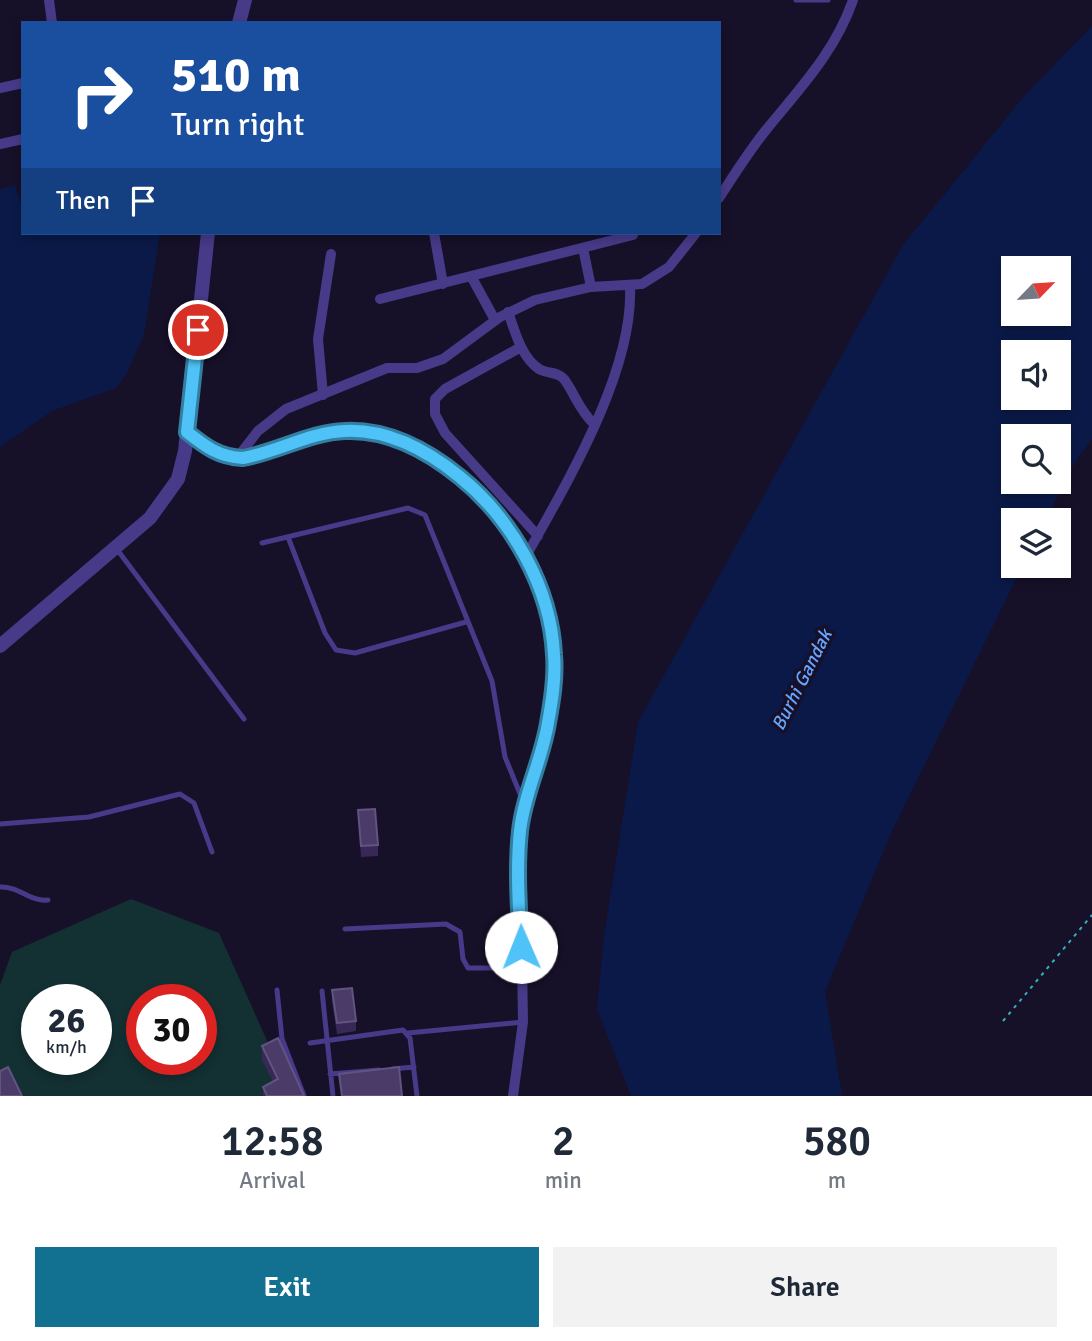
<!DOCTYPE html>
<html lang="en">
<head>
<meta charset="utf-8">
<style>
  body { margin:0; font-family:Signika,sans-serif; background:#f2f2f3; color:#1f2937; height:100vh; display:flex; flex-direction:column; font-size:26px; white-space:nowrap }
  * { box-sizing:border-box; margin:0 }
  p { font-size:23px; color:#747a83 }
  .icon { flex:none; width:38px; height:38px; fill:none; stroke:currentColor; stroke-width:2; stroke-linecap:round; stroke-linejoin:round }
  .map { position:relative; height:1096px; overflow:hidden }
  .side { display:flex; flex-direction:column; background:#fff; flex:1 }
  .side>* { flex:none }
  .hud { position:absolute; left:21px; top:21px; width:700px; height:214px; border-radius:0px; box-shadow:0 4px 10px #0003; background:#1a4fa0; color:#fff; overflow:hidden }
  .needle { width:46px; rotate:65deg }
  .fabs { position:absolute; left:1001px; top:256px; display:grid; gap:14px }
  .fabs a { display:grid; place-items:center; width:70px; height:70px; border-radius:0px; background:#fff; box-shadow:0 4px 10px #0003; font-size:35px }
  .speed { position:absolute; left:21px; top:984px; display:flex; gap:14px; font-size:35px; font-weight:700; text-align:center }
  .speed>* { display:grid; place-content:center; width:91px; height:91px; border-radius:50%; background:#fff; box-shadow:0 4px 10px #0003; line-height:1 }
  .speed small { font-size:18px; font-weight:400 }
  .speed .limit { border:10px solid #d22; background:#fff; color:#111 }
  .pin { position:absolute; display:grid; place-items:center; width:60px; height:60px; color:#fff; margin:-30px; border:4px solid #fff; border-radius:50%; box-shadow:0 2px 7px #0007 }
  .me { position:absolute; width:77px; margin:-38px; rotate:359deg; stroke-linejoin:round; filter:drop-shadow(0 0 5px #0008) }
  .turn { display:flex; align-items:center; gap:24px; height:147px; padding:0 35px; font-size:32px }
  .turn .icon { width:91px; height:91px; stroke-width:2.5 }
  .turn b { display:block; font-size:49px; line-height:60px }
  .then { display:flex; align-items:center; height:66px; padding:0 35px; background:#0003; gap:14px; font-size:26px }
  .eta { display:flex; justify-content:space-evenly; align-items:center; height:119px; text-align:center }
  .eta b { font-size:42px; font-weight:600; line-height:49px }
  .primary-button { display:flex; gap:14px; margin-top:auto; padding:14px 35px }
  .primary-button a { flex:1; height:80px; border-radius:0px; background:#127091; color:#fff; font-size:28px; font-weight:600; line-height:80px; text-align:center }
  .primary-button a+a { background:#f2f2f3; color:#1f2937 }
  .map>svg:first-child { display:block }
  .green { fill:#133033; fill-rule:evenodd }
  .water { fill:#0a1947; fill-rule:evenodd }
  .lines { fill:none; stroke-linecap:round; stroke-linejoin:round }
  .path { stroke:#2eb3bc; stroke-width:2; stroke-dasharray:3.5 5; stroke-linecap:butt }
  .service { stroke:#473a88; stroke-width:5 }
  .minor { stroke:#473a88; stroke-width:10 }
  .tertiary { stroke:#473a88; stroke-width:14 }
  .wall { fill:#382857 }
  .building { fill:#4a3b69; stroke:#625380; stroke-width:2 }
  .route-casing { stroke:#337fa1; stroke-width:18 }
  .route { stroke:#4fc3f7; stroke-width:12 }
  .labels { text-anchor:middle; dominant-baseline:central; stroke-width:7; stroke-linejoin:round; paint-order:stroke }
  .water-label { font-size:19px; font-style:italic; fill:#65a5ff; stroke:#171029 }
</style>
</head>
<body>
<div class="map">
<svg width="1092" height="1096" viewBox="0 0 1092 1096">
  <rect width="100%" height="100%" fill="#171029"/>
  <!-- green -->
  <path class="green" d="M131 899 219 933 273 1054 298 1096H0V985L12 952ZM37 999H96V1059H37ZM142 999H201V1059H142Z"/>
  <!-- water -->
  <path class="water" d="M1092 26V439L1074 464 1046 520H1013V565H1023L891 833 825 992 842 1096H631L597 1009 604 936 638 722 903 245 1026 94ZM1013 268H1059V313H1013ZM1013 352H1059V397H1013ZM1013 436H1059V481H1013Z
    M15 185 23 211V233H160L144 335 126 375 116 388 52 411 0 447V189Z"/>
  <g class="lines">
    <!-- path -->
    <path class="path" d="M1003 1021 1092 915"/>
    <!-- service -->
    <path class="service" d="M796 0H828
      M288 537 325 633 336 650 355 653 466 622
      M262 543 408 508 425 515 492 681 505 757 525 806
      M116 548 244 719
      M0 824 89 817 180 794 194 803 212 852
      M0 887C19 886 30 902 48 900
      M345 929 446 924 460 932 463 959 468 968H522
      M277 990 282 1039 304 1096
      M322 991 333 1096
      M408 1033 523 1022
      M310 1043 403 1030 410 1038 417 1096
      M392 1069 414 1067
      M330 1074 379 1070"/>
    <!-- minor -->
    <path class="minor" d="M49 0 52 23
      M0 88 23 83
      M0 144 23 139
      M719 198C734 175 749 151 766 130 800 88 835 52 853 0
      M434 233 443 284
      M583 248 591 287
      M471 276 495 320
      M380 299 633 235
      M508 312C515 331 521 357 539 369 547 374 557 371 564 379 575 394 579 410 594 424
      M521 347 445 389 435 399V414L445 433 538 536
      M323 395 318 339 331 254
      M187 432 218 454 228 458 263 454 343 431 398 440 436 459 468 483 495 510 517 541 547 615 555 657 548 724 520 832 523 1022 513 1096
      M237 458 258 431 286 409 387 368H417L443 359 500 317 535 300 591 287 642 284 669 267 696 233
      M525 558C566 484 634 372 630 286"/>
    <!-- tertiary -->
    <path class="tertiary" d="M239 23 245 0
      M0 646 150 518 178 479 185 451 208 233"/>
  </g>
  <!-- wall -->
  <path class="wall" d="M358 810 378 845V856L361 857Z
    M332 990 356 1021V1031L337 1034 332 1001Z
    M262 1046 304 1096H263V1087L273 1082 262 1060Z"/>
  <!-- building -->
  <path class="building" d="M375 809 378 845 361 846 358 810Z
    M352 988 356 1021 337 1023 332 990Z
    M278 1038 304 1096H267L263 1087 278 1079 262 1046Z
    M8 1067 22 1096H0V1071Z
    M399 1067 402 1096H342L339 1074Z"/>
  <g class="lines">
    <defs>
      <path id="route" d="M198 330 187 432C206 447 219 457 243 458 277 452 311 432 345 431 388 429 428 451 460 477 512 519 551 588 554 655 556 677 552 701 548 723 542 760 524 794 520 831 516 868 519 910 521 947"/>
    </defs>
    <!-- route casing -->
    <use href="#route" class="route-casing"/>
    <!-- route -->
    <use href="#route" class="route"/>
  </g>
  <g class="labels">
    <!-- water labels -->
    <g class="water-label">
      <text transform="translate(802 680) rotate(-63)">Burhi Gandak</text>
    </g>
  </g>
</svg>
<div class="fabs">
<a><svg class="needle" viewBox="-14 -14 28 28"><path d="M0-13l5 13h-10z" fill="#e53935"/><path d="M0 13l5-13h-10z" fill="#747a83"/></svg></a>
<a><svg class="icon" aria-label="sound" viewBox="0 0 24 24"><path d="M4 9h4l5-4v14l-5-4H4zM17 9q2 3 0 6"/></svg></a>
<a><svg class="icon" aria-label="search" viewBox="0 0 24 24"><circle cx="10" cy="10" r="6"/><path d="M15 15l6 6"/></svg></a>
<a><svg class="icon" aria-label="layers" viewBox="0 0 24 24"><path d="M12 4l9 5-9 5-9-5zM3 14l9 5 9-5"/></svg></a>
</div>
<div class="speed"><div>26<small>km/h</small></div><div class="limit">30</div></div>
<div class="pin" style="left:198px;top:330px;background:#d93025"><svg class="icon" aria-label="arrive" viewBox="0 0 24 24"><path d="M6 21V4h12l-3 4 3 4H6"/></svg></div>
<svg class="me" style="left:521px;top:947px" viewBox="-20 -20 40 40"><circle r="19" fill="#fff"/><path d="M0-13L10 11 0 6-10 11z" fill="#4fc3f7"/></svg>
<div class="hud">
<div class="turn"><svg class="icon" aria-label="right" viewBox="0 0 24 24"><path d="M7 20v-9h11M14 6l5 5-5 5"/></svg><div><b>510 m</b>Turn right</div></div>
<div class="then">Then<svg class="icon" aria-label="arrive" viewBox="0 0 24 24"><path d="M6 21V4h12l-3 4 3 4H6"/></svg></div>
</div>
</div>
<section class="side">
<div class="eta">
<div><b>12:58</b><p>Arrival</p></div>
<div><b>2</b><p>min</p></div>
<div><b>580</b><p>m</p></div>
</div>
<div class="primary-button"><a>Exit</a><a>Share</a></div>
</section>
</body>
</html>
